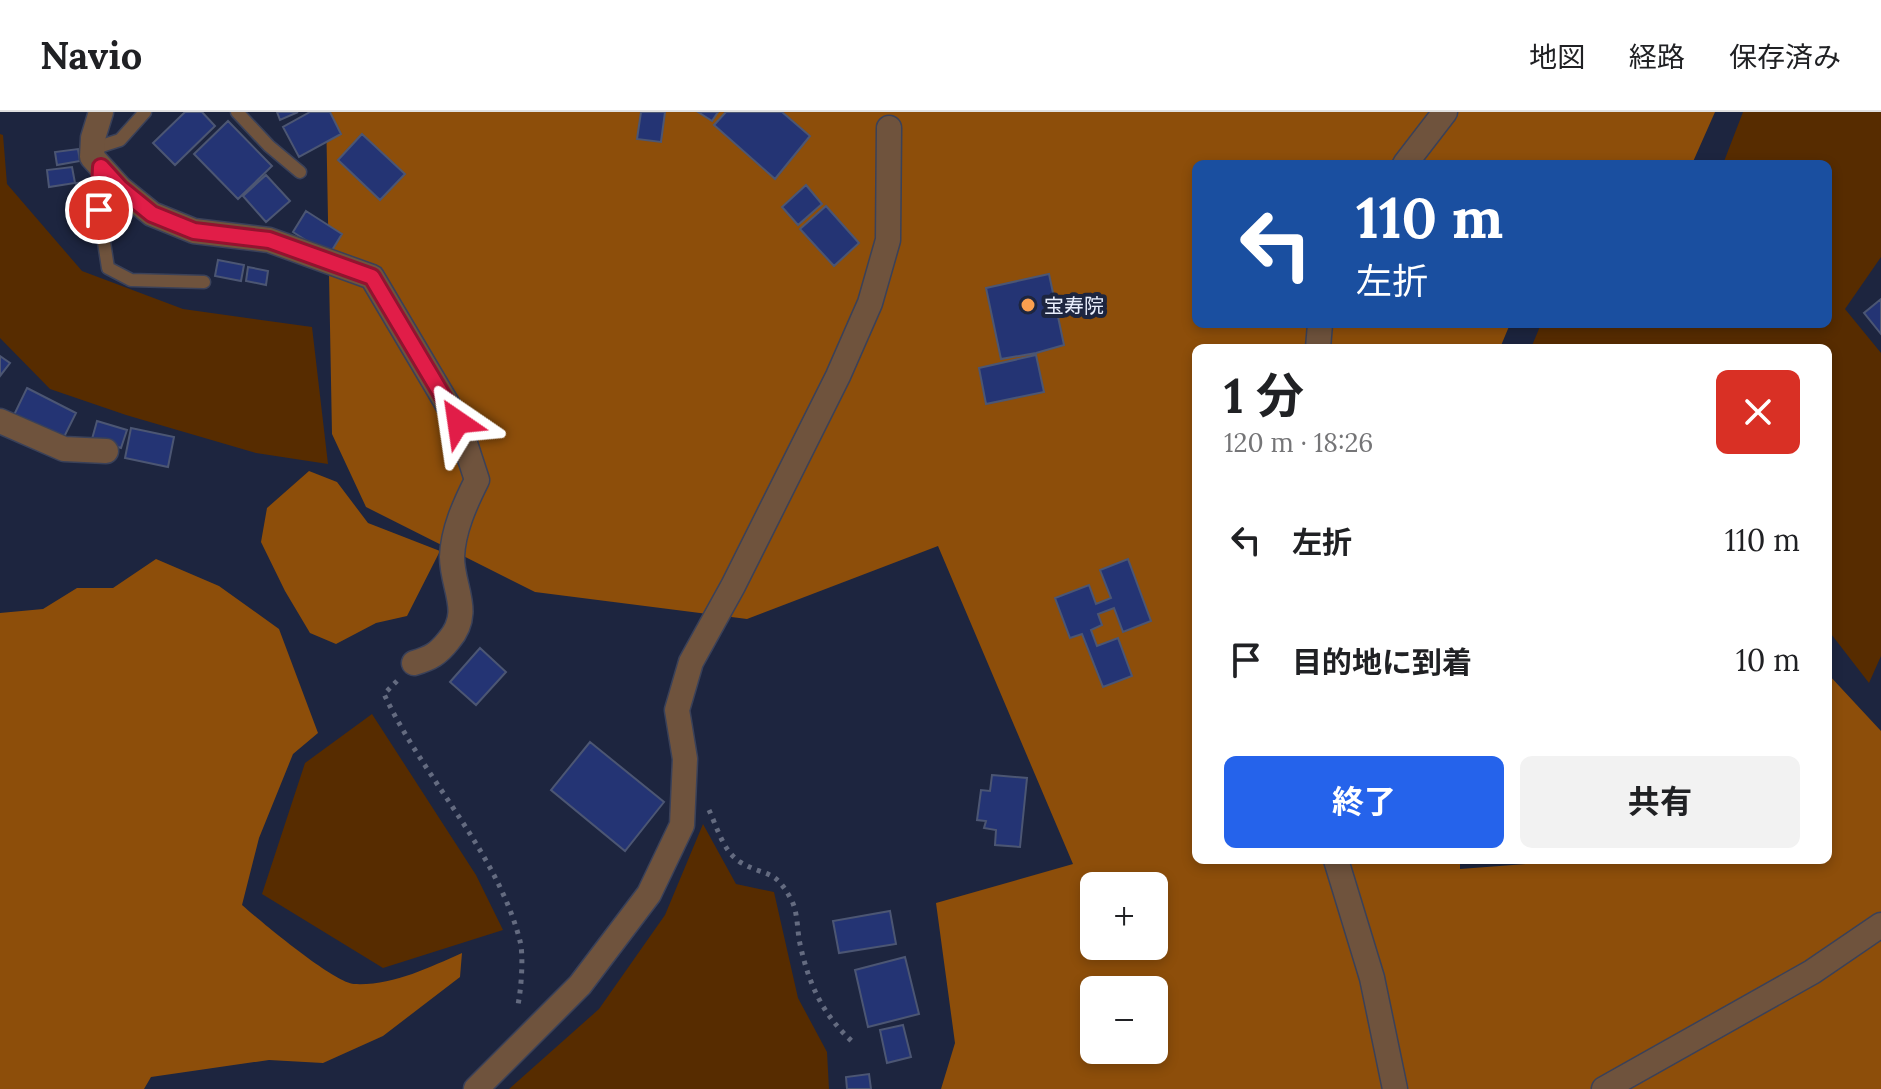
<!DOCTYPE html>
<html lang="ja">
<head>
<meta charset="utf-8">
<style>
  body { margin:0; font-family:Lora,"Noto Sans JP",serif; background:#f2f2f2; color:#202124; height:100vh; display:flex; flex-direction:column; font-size:30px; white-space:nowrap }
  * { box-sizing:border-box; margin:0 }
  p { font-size:26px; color:#757577 }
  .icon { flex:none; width:44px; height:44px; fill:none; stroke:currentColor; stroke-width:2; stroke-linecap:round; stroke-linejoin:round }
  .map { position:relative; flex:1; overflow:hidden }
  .details { position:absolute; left:1192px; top:232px; width:640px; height:520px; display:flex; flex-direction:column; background:#fff; border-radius:12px; box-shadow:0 4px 12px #0003 }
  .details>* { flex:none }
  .guide { position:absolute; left:1192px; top:48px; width:640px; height:168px; border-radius:12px; box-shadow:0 4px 12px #0003; background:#1a4fa0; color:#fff; overflow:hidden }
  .buttons { position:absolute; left:1080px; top:760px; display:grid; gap:16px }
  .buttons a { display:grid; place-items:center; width:88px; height:88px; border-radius:12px; background:#fff; box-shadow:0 4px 12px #0003; font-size:40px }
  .pin { position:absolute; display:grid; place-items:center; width:68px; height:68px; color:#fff; margin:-34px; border:4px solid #fff; border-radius:50%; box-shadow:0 2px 8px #0007 }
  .me { position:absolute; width:88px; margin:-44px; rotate:328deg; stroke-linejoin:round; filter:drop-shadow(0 0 6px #0008) }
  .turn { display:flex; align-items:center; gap:28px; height:168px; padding:0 32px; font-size:36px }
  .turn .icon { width:104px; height:104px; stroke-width:2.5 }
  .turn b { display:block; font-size:56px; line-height:68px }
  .round { display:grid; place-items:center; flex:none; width:84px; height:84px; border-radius:12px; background:#f2f2f2 }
  .summary { display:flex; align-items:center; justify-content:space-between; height:136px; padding:0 32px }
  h1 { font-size:48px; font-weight:700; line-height:60px }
  .action { display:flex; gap:16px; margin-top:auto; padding:16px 32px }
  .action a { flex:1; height:92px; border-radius:12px; background:#2563eb; color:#fff; font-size:32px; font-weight:700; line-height:92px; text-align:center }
  .action a+a { background:#f2f2f2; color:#202124 }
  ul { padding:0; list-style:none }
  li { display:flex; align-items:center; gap:24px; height:120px; padding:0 32px }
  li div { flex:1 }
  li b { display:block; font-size:30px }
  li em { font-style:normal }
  header { display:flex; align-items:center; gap:48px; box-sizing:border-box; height:112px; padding:0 40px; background:#fff; border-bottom:2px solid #e0e0e0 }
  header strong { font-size:38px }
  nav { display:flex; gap:44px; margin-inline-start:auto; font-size:28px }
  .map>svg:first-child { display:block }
  .green { fill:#572c00 }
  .forest { fill:#8d4e0a; fill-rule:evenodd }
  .building { fill:#243474; stroke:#4c5673; stroke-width:2 }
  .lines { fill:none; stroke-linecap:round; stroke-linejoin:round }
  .service-casing { stroke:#3a4159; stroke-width:15 }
  .minor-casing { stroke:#3a4159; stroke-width:27 }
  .path { stroke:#646b80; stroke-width:5; stroke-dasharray:4 6; stroke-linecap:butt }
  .service { stroke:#6f533d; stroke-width:12 }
  .minor { stroke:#6f533d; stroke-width:24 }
  .route-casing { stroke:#92132f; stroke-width:20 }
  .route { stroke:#e11d48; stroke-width:14 }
  .poi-dot { fill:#fa9f4f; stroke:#1d253f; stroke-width:3 }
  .labels { text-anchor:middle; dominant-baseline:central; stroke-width:8; stroke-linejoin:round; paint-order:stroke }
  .poi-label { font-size:20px; fill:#e9eefc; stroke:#1d253f; text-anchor:start }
</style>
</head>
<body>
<header>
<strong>Navio</strong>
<nav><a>地図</a><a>経路</a><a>保存済み</a></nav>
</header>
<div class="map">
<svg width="1881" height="977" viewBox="0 0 1881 977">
  <rect width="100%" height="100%" fill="#1d253f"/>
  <!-- green -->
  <path class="green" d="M1743 0H1881V145L1845 197 1881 241V544L1869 571 1828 518V236H1531L1541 212H1828V52H1723Z
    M0 22 3 23 7 72 82 159 183 197 312 215 328 352 256 341 126 303 50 277 0 226Z
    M372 602 476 763 503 818 383 856 262 782 305 651Z
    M703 712 736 772 774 780 798 886 827 940 829 977H509L599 897 665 803Z"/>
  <!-- forest -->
  <path class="forest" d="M326 0H1715L1692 52H1196V212H1510L1500 236H1196V748H1460V757L1577 748H1828V562L1881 619V977H941L955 931 936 791 1073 752 938 434 747 507 535 480 366 395 332 322ZM1094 774H1154V834H1094ZM1094 878H1154V938H1094Z
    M309 359 337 370 368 411 440 439 407 504 376 511 336 532 310 521 285 479 261 430 267 396Z
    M156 447 219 474 279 517 318 621 293 642 259 726 242 793C260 809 334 871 354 872 392 874 428 856 462 841L460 865 383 924 323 951 269 948 151 965 144 977H0V501L43 497 77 476H113Z"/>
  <!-- building -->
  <path class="building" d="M185 0H202L215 14 175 53 153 31Z
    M277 0H298L280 8Z
    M310 0H330L341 22 299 45 283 15Z
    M641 0H665L661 30 637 27Z
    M698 0H718L712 9Z
    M726 0H782L810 24 775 67 714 13Z
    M228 9 272 54 238 87 194 42Z
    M362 22 405 62 380 88 338 48Z
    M78 37 80 49 57 53 55 40Z
    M72 55 75 71 49 75 47 58Z
    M266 63 290 89 266 110 243 84Z
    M84 70 86 84 79 85 76 71Z
    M806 73 822 92 798 113 782 95Z
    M826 94 859 131 834 154 800 117Z
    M306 99 342 122 329 143 293 120Z
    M218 148 244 153 241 169 215 164Z
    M248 155 268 159 266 173 246 169Z
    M1049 162 1064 233 1036 241 1001 247 986 176Z
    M1881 187V222L1864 201Z
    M1036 243 1044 280 986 292 979 256Z
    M0 244 10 251 0 264Z
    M27 276 76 301 62 329 13 305Z
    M97 309 127 318 121 336 92 327Z
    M131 316 174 325 168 355 125 346Z
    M1128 447 1151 509 1123 520 1114 496 1098 502 1102 513 1091 518 1097 534 1118 526 1132 564 1103 575 1082 522 1070 526 1055 486 1089 473 1096 492 1111 486 1100 458Z
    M480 536 506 560 476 593 450 570Z
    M590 630 664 690 625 739 551 678Z
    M992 663 1027 666 1020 735 995 733 996 718 984 716 986 709 977 708 981 678 990 679Z
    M890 799 896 832 839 841 833 809Z
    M905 845 919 902 868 915 855 858Z
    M903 913 911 945 887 951 880 918Z
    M869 962 871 977H847L846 965Z"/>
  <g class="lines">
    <defs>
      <path id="service" d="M237 0 269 34 300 60
        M92 37 120 28 145 0
        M101 58 99 98 108 156 131 168 204 170"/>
      <path id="minor" d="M101 0 93 26 92 45 120 76 152 102 194 119 269 128 372 165 458 310 477 368C465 392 453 418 452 445 452 476 473 500 449 528 438 542 431 546 414 551
        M1405 52 1445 0
        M1318 236 1320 212
        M0 309 64 337 106 339
        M1336 748 1372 866 1395 977
        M476 977 580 873 649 782 682 713 685 647 677 598 691 550 733 474 838 264 870 191 888 128 889 16
        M1604 977 1812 860 1881 813"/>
    </defs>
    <!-- service casing -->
    <use href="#service" class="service-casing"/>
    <!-- minor casing -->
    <use href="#minor" class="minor-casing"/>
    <!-- path -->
    <path class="path" d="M397 569 384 582C423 666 497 739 520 829 524 844 521 882 517 897
      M709 698C717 715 723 739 740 750 767 766 774 755 792 789 798 802 797 818 800 832 809 873 823 904 855 932"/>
    <!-- service -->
    <use href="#service" class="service"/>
    <!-- minor -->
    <use href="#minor" class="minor"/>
  </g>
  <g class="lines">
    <defs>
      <path id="route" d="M99 98 101 55 120 76 152 102 194 119 269 128 372 165 458 310"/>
    </defs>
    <!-- route casing -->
    <use href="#route" class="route-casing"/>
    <!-- route -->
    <use href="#route" class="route"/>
  </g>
  <!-- markers -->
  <circle class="poi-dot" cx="1028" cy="193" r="8"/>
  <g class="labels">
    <!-- poi labels -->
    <g class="poi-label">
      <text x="1044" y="193">宝寿院</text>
    </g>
  </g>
</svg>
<div class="buttons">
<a>+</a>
<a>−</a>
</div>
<div class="pin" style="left:99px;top:98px;background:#d93025"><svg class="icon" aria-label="arrive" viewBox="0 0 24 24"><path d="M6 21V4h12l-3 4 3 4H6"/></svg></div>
<svg class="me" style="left:458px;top:310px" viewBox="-20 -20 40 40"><path d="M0-17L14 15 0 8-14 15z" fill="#e11d48" stroke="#fff" stroke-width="4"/></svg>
<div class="guide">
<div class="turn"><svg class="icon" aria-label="left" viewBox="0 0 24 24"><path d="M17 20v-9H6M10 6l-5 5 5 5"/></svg><div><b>110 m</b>左折</div></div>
</div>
<section class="details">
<div class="summary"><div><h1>1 分</h1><p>120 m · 18:26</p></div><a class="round" style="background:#d93025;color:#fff"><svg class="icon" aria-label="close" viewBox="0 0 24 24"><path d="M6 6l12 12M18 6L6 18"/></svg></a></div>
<ul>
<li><svg class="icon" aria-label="left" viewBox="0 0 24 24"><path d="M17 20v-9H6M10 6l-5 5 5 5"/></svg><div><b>左折</b></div><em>110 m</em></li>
<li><svg class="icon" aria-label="arrive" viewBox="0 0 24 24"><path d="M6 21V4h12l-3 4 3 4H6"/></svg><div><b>目的地に到着</b></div><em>10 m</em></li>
</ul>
<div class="action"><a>終了</a><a>共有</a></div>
</section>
</div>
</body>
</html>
